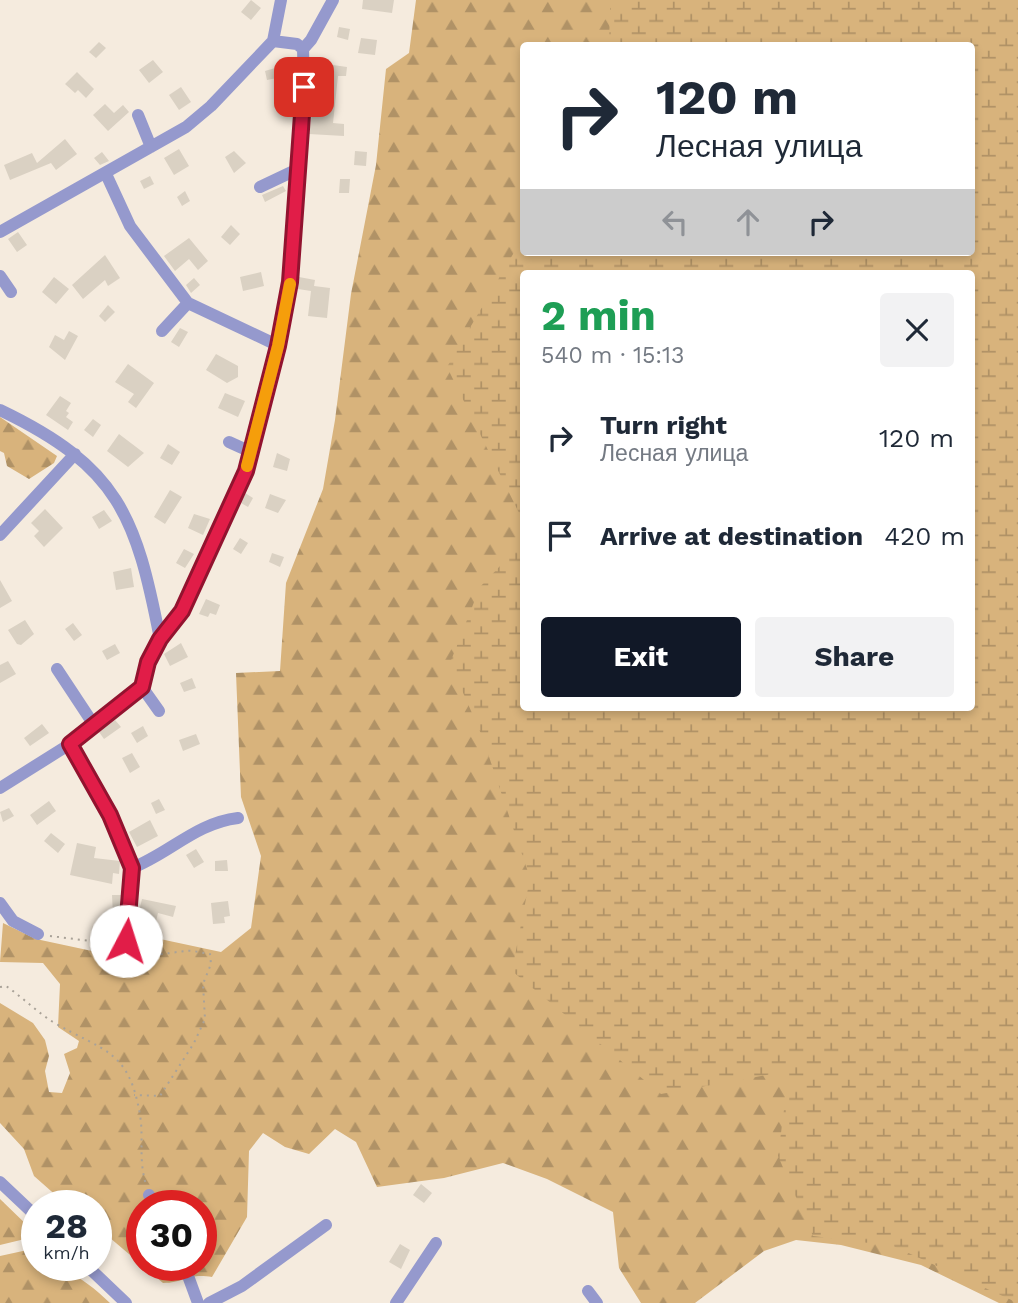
<!DOCTYPE html>
<html lang="en">
<head>
<meta charset="utf-8">
<style>
  body { margin:0; font-family:"Work Sans",sans-serif; background:#f2f2f3; color:#1f2937; height:100vh; display:flex; flex-direction:column; font-size:26px; white-space:nowrap }
  * { box-sizing:border-box; margin:0 }
  p { font-size:23px; color:#747a83 }
  .icon { flex:none; width:38px; height:38px; fill:none; stroke:currentColor; stroke-width:2; stroke-linecap:round; stroke-linejoin:round }
  .map { position:relative; flex:1; overflow:hidden }
  .drawer { position:absolute; left:520px; top:270px; width:455px; height:441px; display:flex; flex-direction:column; background:#fff; border-radius:7px; box-shadow:0 4px 10px #0003 }
  .drawer>* { flex:none }
  .hud { position:absolute; left:520px; top:42px; width:455px; height:214px; border-radius:7px; box-shadow:0 4px 10px #0003; background:#fff; color:#1f2937; overflow:hidden }
  .speed { position:absolute; left:21px; top:1190px; display:flex; gap:14px; font-size:35px; font-weight:700; text-align:center }
  .speed>* { display:grid; place-content:center; width:91px; height:91px; border-radius:50%; background:#fff; box-shadow:0 4px 10px #0003; line-height:1 }
  .speed small { font-size:18px; font-weight:400 }
  .speed .limit { border:10px solid #d22; background:#fff; color:#111 }
  .pin { position:absolute; display:grid; place-items:center; width:60px; height:60px; color:#fff; margin:-30px; border-radius:14px; box-shadow:0 4px 10px #0006 }
  .me { position:absolute; width:77px; margin:-38px; rotate:5deg; stroke-linejoin:round; filter:drop-shadow(0 0 5px #0008) }
  .turn { display:flex; align-items:center; gap:24px; height:147px; padding:0 21px; font-size:32px }
  .turn .icon { width:91px; height:91px; stroke-width:2.5 }
  .turn b { display:block; font-size:49px; line-height:60px }
  .lanes { display:flex; align-items:center; height:66px; padding:0 21px; background:#0003; justify-content:center; gap:35px; direction:ltr }
  .lanes .off { opacity:.35 }
  .round { display:grid; place-items:center; flex:none; width:74px; height:74px; border-radius:7px; background:#f2f2f3 }
  .head { display:flex; align-items:center; justify-content:space-between; height:119px; padding:0 21px }
  h1 { font-size:42px; font-weight:700; line-height:52px; color:#1e9e55 }
  .primary-button { display:flex; gap:14px; margin-top:auto; padding:14px 21px }
  .primary-button a { flex:1; height:80px; border-radius:7px; background:#111827; color:#fff; font-size:28px; font-weight:700; line-height:80px; text-align:center }
  .primary-button a+a { background:#f2f2f3; color:#1f2937 }
  ul { padding:0; list-style:none }
  li { display:flex; align-items:center; gap:21px; height:98px; padding:0 21px }
  li div { flex:1 }
  li b { display:block; font-size:26px }
  li em { font-style:normal }
  .map>svg:first-child { display:block }
  .forest { fill:url(#forest-firs); fill-rule:evenodd }
  .wetland { fill:url(#wetland-marsh) }
  .building { fill:#dad1c3 }
  .lines { fill:none; stroke-linecap:round; stroke-linejoin:round }
  .path { stroke:#a9a298; stroke-width:2; stroke-dasharray:2 5; stroke-linecap:butt }
  .minor { stroke:#9599cd; stroke-width:12 }
  .route-casing { stroke:#92132f; stroke-width:18 }
  .route { stroke:#e11d48; stroke-width:12 }
  .slow { stroke:#f59e0b; stroke-width:12 }
</style>
</head>
<body>
<div class="map">
<svg width="1018" height="1303" viewBox="0 0 1018 1303">
  <defs>
    <pattern id="forest-firs" width="22" height="20" patternUnits="userSpaceOnUse" patternTransform="scale(1.75)"><rect width="22" height="20" fill="#d8b37c"/><path d="M5 1l3.5 6h-7zM16 11l3.5 6h-7z" fill="#b09266"/></pattern>
    <pattern id="wetland-marsh" width="20" height="14" patternUnits="userSpaceOnUse" patternTransform="scale(1.75)"><rect width="20" height="14" fill="#d8b37c"/><path d="M1 5h8M5 5V1M11 12h8M15 12V8" fill="none" stroke="#b09266"/></pattern>
  </defs>
  <rect width="100%" height="100%" fill="#f5ebde"/>
  <!-- forest -->
  <path class="forest" d="M416 0H728L679 45 523 46V707L1018 1303H999L921 1265 841 1245 796 1240 764 1251 695 1303H641L619 1268 613 1212 547 1179 503 1163 444 1178 377 1187 356 1142 335 1129 309 1154 285 1147 263 1133 249 1151 247 1217 212 1277C187 1273 185 1283 163 1283L96 1226V1206H68L34 1176 24 1149 0 1123V1003L33 1023 45 1040 49 1056 45 1071 49 1092 62 1093 70 1073 64 1054 77 1048 79 1041 58 1027 60 984 43 963 0 962 3 923 36 939 120 957 127 952 132 933 221 952 251 928 261 856 241 797 236 673 280 671 286 583 323 489 335 420 351 294 376 165 386 69 409 53ZM142 1206H201V1265H142Z
    M0 417 57 456 54 463 29 479 7 466 4 453 0 451Z
    M0 1199 30 1228 29 1238 0 1245Z
    M32 1249 37 1250V1265C66 1265 89 1283 110 1303H0V1256Z"/>
  <!-- wetland -->
  <path class="wetland" d="M614 0H1018V1303L893 1246 813 1236 778 1156 789 1071 661 1094 512 971 530 878 482 736 450 663 480 587 523 542V707H971V273H523V521L447 367 523 237V252H971V46L609 45 610 9Z"/>
  <!-- building -->
  <path class="building" d="M251 0 261 8 251 20 241 12Z
    M363 0H394L392 13 362 9Z
    M339 27 350 29 348 40 337 37Z
    M361 38 377 40 375 55 358 53Z
    M99 42 106 48 96 58 89 52Z
    M153 60 163 72 149 83 139 70Z
    M312 62 347 67 346 76H338L333 123 344 124V136L309 134 317 79 313 78Z
    M275 68 277 78 267 80 265 71Z
    M77 72 94 89 86 98 78 90 75 93 65 84Z
    M181 87 191 102 179 110 169 95Z
    M105 104 114 113 123 105 129 112 108 131 93 115Z
    M65 139 77 154 56 170 51 163 10 180 4 165 32 153 37 163Z
    M179 149 189 166 174 175 164 158Z
    M234 151 246 163 234 173 225 157Z
    M355 151 367 152 366 166 354 165Z
    M102 152 109 161 100 165 94 158Z
    M150 176 154 184 144 189 140 181Z
    M340 179H350L349 193H339Z
    M283 186 286 191 265 202 262 195Z
    M185 191 190 201 182 206 177 197Z
    M231 225 240 234 230 245 221 237Z
    M18 232 27 245 17 252 8 239Z
    M189 238 208 261 198 270 189 259 175 271 164 256Z
    M105 255 120 278 108 286 105 280 83 299 72 285Z
    M261 272 264 286 243 291 240 277Z
    M54 277 69 289 56 304 42 292Z
    M299 277 315 280 314 286 330 288 327 318 308 316 311 291 298 289Z
    M194 278 200 285 191 293 186 285Z
    M108 305 115 312 105 322 99 316Z
    M180 328 188 332 179 347 171 342Z
    M69 331 78 336 65 360 49 347 55 335 64 340Z
    M216 354 238 366V377L227 383 206 370Z
    M128 364 154 383 136 408 128 402 134 394 115 382Z
    M225 393 245 401 238 417 218 408Z
    M60 396 71 403 66 411 69 413 66 417 73 422 68 430 46 415Z
    M93 419 101 425 93 437 84 430Z
    M119 434 144 453 128 467 107 451Z
    M168 444 180 452 172 465 160 458Z
    M277 453 290 459 287 471 273 467Z
    M170 490 182 497 165 524 154 517Z
    M245 493 253 498 248 507 241 503Z
    M270 494 286 500 278 513 265 508Z
    M45 509 63 528 44 547 34 536 39 531 31 523Z
    M104 510 112 521 99 529 92 517Z
    M194 514 210 519 203 535 188 528Z
    M240 538 248 543 241 554 233 549Z
    M184 549 194 554 185 568 176 563Z
    M272 553 284 557 280 567 269 562Z
    M131 568 134 587 116 590 113 572Z
    M0 580 12 601 0 608Z
    M206 599 220 605 216 615 210 613 208 617 199 614Z
    M25 620 34 634 21 645 17 644 8 630Z
    M73 623 82 635 74 641 65 629Z
    M181 643 188 657 170 666 164 654Z
    M115 644 120 653 107 660 102 651Z
    M8 661 16 674 0 683V665Z
    M192 678 196 688 184 692 180 683Z
    M115 720 121 727 104 739 99 732Z
    M42 724 49 733 30 746 24 738Z
    M143 726 148 736 137 743 131 733Z
    M196 734 200 744 183 751 179 740Z
    M132 753 140 767 130 773 122 758Z
    M159 799 165 810 156 814 151 803Z
    M49 801 56 811 37 825 30 815Z
    M9 808 14 816 3 822 0 812Z
    M150 820 158 836 137 847 129 832Z
    M51 833 65 844 58 853 44 841Z
    M77 843 96 847 94 858 120 861 119 874 113 873 112 884 70 875Z
    M196 849 204 862 194 868 186 855Z
    M227 860 228 871H215V861Z
    M112 895H121L119 915H113Z
    M142 899 176 906 173 917 158 913 154 929 136 924Z
    M228 901 230 916 224 917 225 923 213 924 211 903Z
    M421 1184 432 1193 424 1203 413 1195Z
    M400 1244 410 1250 401 1269 389 1262Z"/>
  <g class="lines">
    <!-- path -->
    <path class="path" d="M50 936 114 944
      M134 948C150 960 169 952 186 951 193 950 202 953 210 954L211 964 203 984 205 1019 194 1043 160 1096 134 1095
      M0 987 6 986C22 997 37 1012 53 1022 104 1052 129 1049 140 1115 144 1139 138 1157 146 1185"/>
    <!-- minor -->
    <path class="minor" d="M273 41 281 0
      M303 49 311 40 333 0
      M138 115 151 147
      M106 174 130 226 188 303 279 346
      M260 187 298 169
      M0 232 186 127 211 106 273 41 297 44 303 49 304 87 290 282 279 346 246 471 182 611 148 662 142 687 70 744 0 788
      M0 276 11 292
      M162 331 188 303
      M0 410C119 467 136 516 160 639
      M229 442 251 452
      M0 535 75 454
      M57 669 94 725
      M142 687 159 711
      M70 744 110 815 132 868 126 941
      M132 868C170 853 196 823 238 818
      M0 903 13 921 38 934
      M0 1182 37 1217
      M149 1195 157 1206
      M86 1265 126 1303
      M184 1265 198 1303
      M588 1291 597 1303
      M209 1303 242 1286 326 1225
      M396 1303 436 1243"/>
  </g>
  <g class="lines">
    <defs>
      <path id="route" d="M126 941 132 868 110 815 70 744 142 687 148 662 160 639 182 611 246 471 278 346 290 282 304 87"/>
    </defs>
    <!-- route casing -->
    <use href="#route" class="route-casing"/>
    <!-- route -->
    <use href="#route" class="route"/>
    <!-- slow -->
    <path class="slow" d="M247 466 278 346 290 284"/>
  </g>
</svg>
<div class="speed"><div>28<small>km/h</small></div><div class="limit">30</div></div>
<div class="pin" style="left:304px;top:87px;background:#d93025"><svg class="icon" aria-label="arrive" viewBox="0 0 24 24"><path d="M6 21V4h12l-3 4 3 4H6"/></svg></div>
<svg class="me" style="left:126px;top:941px" viewBox="-20 -20 40 40"><circle r="19" fill="#fff"/><path d="M0-13L10 11 0 6-10 11z" fill="#e11d48"/></svg>
<div class="hud">
<div class="turn"><svg class="icon" aria-label="right" viewBox="0 0 24 24"><path d="M7 20v-9h11M14 6l5 5-5 5"/></svg><div><b>120 m</b>Лесная улица</div></div>
<div class="lanes"><svg class="icon off" aria-label="left" viewBox="0 0 24 24"><path d="M17 20v-9H6M10 6l-5 5 5 5"/></svg><svg class="icon off" aria-label="ahead" viewBox="0 0 24 24"><path d="M12 20V5M6 11l6-6 6 6"/></svg><svg class="icon" aria-label="right" viewBox="0 0 24 24"><path d="M7 20v-9h11M14 6l5 5-5 5"/></svg></div>
</div>
<section class="drawer">
<div class="head"><div><h1>2 min</h1><p>540 m · 15:13</p></div><a class="round"><svg class="icon" aria-label="close" viewBox="0 0 24 24"><path d="M6 6l12 12M18 6L6 18"/></svg></a></div>
<ul>
<li><svg class="icon" aria-label="right" viewBox="0 0 24 24"><path d="M7 20v-9h11M14 6l5 5-5 5"/></svg><div><b>Turn right</b><p>Лесная улица</p></div><em>120 m</em></li>
<li><svg class="icon" aria-label="arrive" viewBox="0 0 24 24"><path d="M6 21V4h12l-3 4 3 4H6"/></svg><div><b>Arrive at destination</b></div><em>420 m</em></li>
</ul>
<div class="primary-button"><a>Exit</a><a>Share</a></div>
</section>
</div>
</body>
</html>
